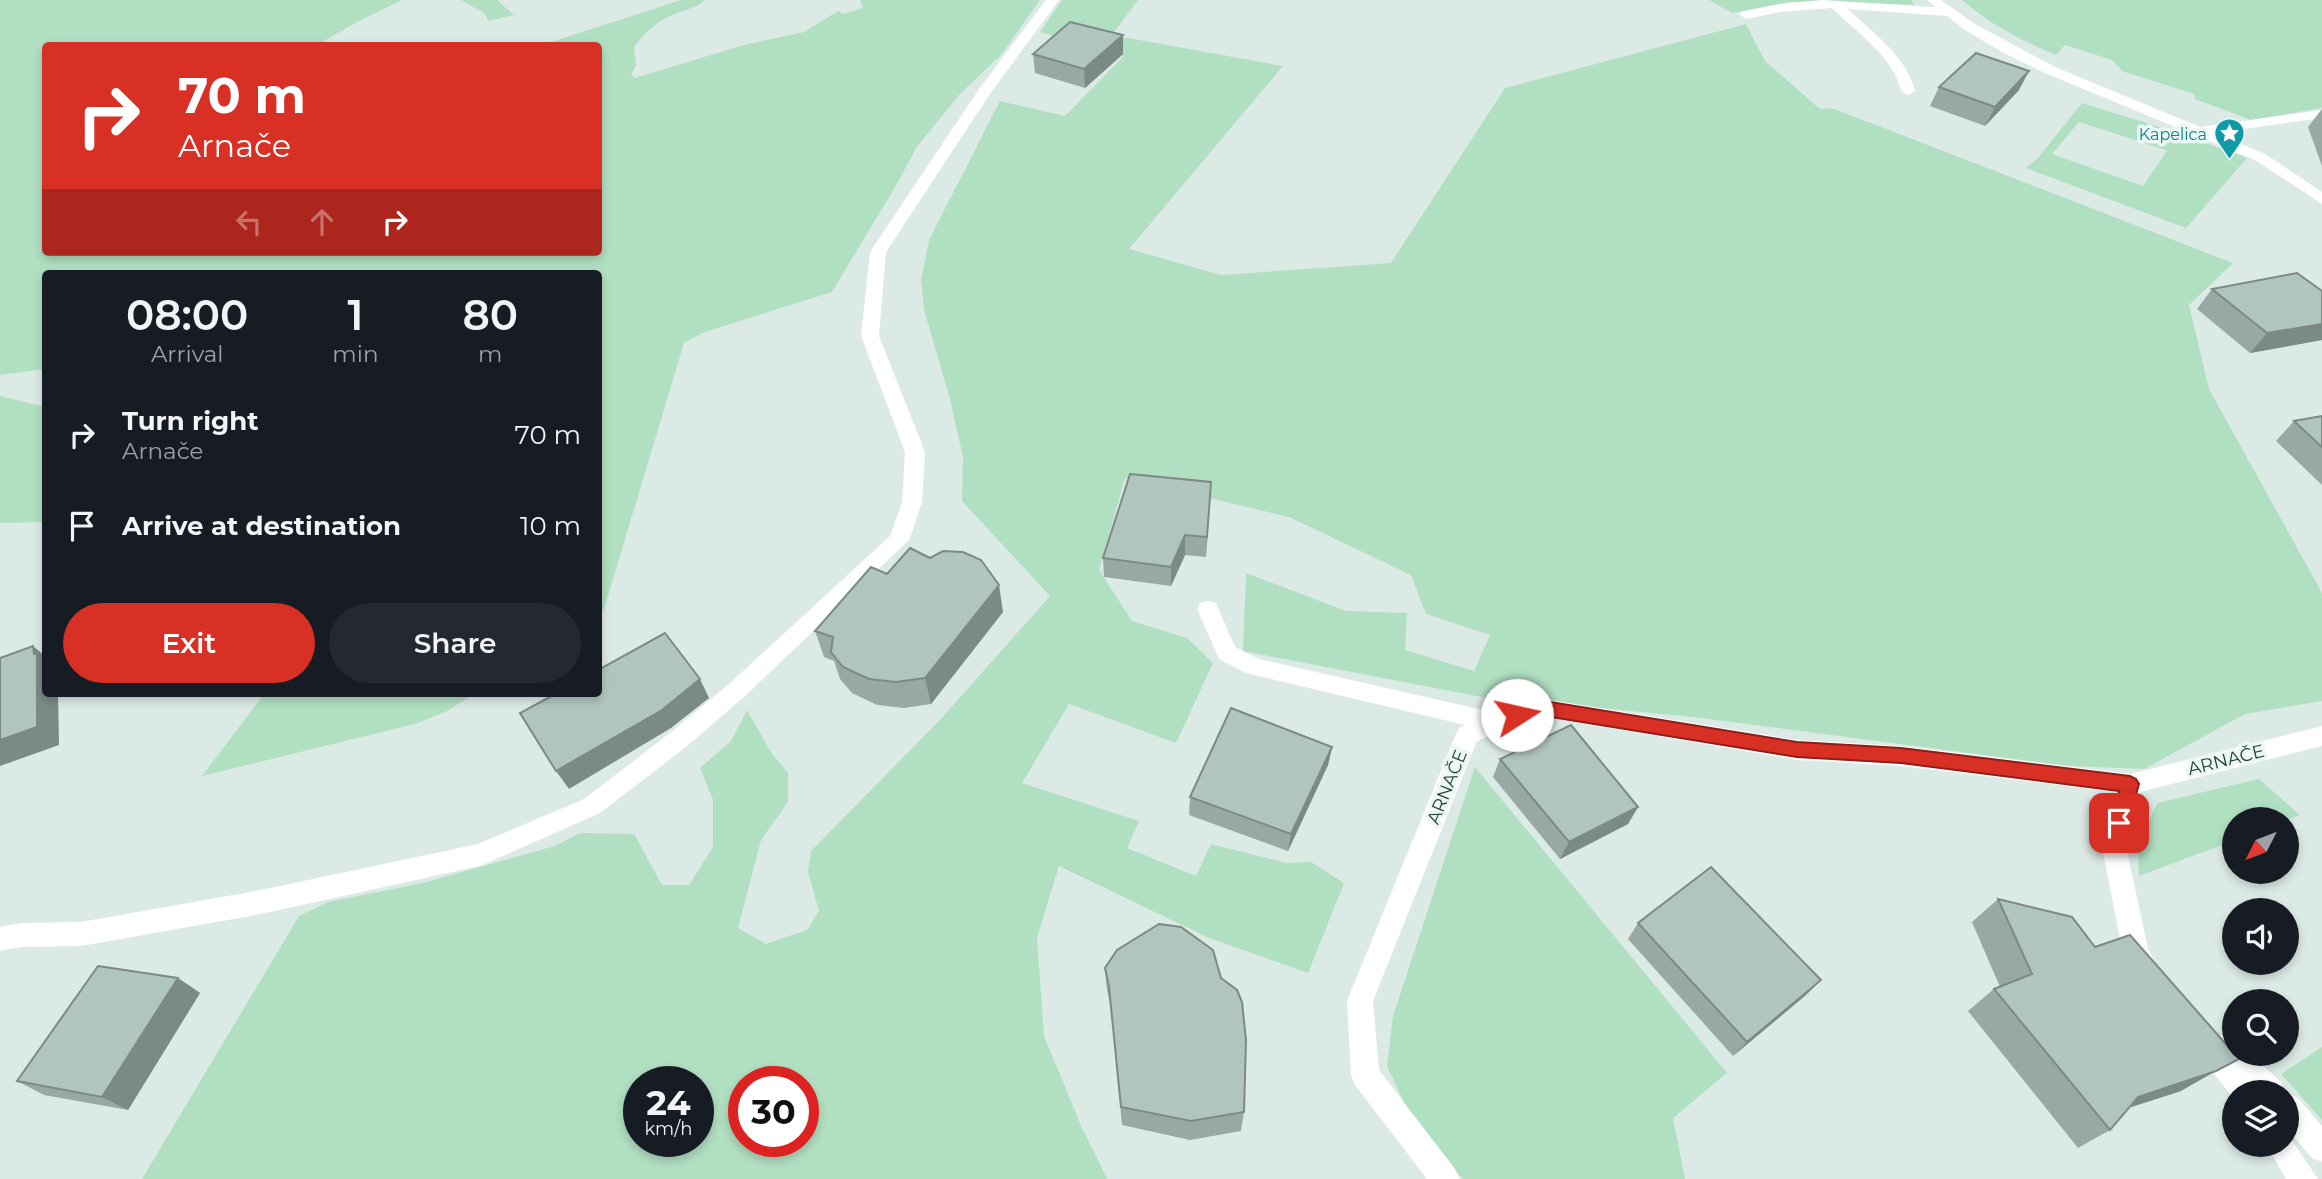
<!DOCTYPE html>
<html lang="en">
<head>
<meta charset="utf-8">
<style>
  body { margin:0; font-family:Montserrat,sans-serif; background:#242831; color:#f1f3f6; height:100vh; display:flex; flex-direction:column; font-size:26px; white-space:nowrap }
  * { box-sizing:border-box; margin:0 }
  p { font-size:23px; color:#9ea1a6 }
  .icon { flex:none; width:38px; height:38px; fill:none; stroke:currentColor; stroke-width:2; stroke-linecap:round; stroke-linejoin:round }
  .map { position:relative; flex:1; overflow:hidden }
  .drawer { position:absolute; left:42px; top:270px; width:560px; height:427px; display:flex; flex-direction:column; background:#171b24; border-radius:7px; box-shadow:0 4px 10px #0003 }
  .drawer>* { flex:none }
  .banner { position:absolute; left:42px; top:42px; width:560px; height:214px; border-radius:7px; box-shadow:0 4px 10px #0003; background:#d93025; color:#fff; overflow:hidden }
  .needle { width:46px; rotate:228deg }
  .buttons { position:absolute; left:2222px; top:807px; display:grid; gap:14px }
  .buttons a { display:grid; place-items:center; width:77px; height:77px; border-radius:50%; background:#171b24; box-shadow:0 4px 10px #0003; font-size:35px }
  .speed { position:absolute; left:623px; top:1066px; display:flex; gap:14px; font-size:35px; font-weight:700; text-align:center }
  .speed>* { display:grid; place-content:center; width:91px; height:91px; border-radius:50%; background:#171b24; box-shadow:0 4px 10px #0003; line-height:1 }
  .speed small { font-size:18px; font-weight:400 }
  .speed .limit { border:10px solid #d22; background:#fff; color:#111 }
  .pin { position:absolute; display:grid; place-items:center; width:60px; height:60px; color:#fff; margin:-30px; border-radius:14px; box-shadow:0 4px 10px #0006 }
  .me { position:absolute; width:77px; margin:-38px; rotate:80deg; stroke-linejoin:round; filter:drop-shadow(0 0 5px #0008) }
  .turn { display:flex; align-items:center; gap:24px; height:147px; padding:0 21px; font-size:32px }
  .turn .icon { width:91px; height:91px; stroke-width:2.5 }
  .turn b { display:block; font-size:49px; line-height:60px }
  .lanes { display:flex; align-items:center; height:66px; padding:0 21px; background:#0003; justify-content:center; gap:35px; direction:ltr }
  .lanes .off { opacity:.35 }
  .eta { display:flex; justify-content:space-evenly; align-items:center; height:119px; text-align:center }
  .eta b { font-size:42px; font-weight:600; line-height:49px }
  .primary-button { display:flex; gap:14px; margin-top:auto; padding:14px 21px }
  .primary-button a { flex:1; height:80px; border-radius:42px; background:#d93025; color:#fff; font-size:28px; font-weight:600; line-height:80px; text-align:center }
  .primary-button a+a { background:#242831; color:#f1f3f6 }
  ul { padding:0; list-style:none }
  li { display:flex; align-items:center; gap:21px; height:91px; padding:0 21px }
  li div { flex:1 }
  li b { display:block; font-size:26px }
  li em { font-style:normal }
  .map>svg:first-child { display:block }
  .green { fill:#b1dfc2; fill-rule:evenodd }
  .lines { fill:none; stroke-linecap:round; stroke-linejoin:round }
  .minor { fill:#fff; fill-rule:evenodd }
  .tertiary { fill:#fff; fill-rule:evenodd }
  .wall { fill:#98a9a4 }
  .shaded-wall { fill:#7c8a86 }
  .building { fill:#b1c5bf; stroke:#7c8a86; stroke-width:2 }
  .route { fill:#d93025; stroke:#8d1f18; stroke-width:2 }
  .labels { text-anchor:middle; dominant-baseline:central; stroke-width:7; stroke-linejoin:round; paint-order:stroke }
  .far-culture-label { font-size:16px; fill:#0d838f; stroke:#ecf7f3; text-anchor:end }
  .street-label { font-size:18px; fill:#1c3b36; stroke:#ecf7f3 }
</style>
</head>
<body>
<div class="map">
<svg width="2322" height="1179" viewBox="0 0 2322 1179">
  <rect width="100%" height="100%" fill="#dceae5"/>
  <!-- green -->
  <path class="green" d="M0 0H402L359 21 317 45 46 46V252H598V46L542 45 681 0H705C693 10 682 10 668 17 655 23 643 35 634 47L636 66 631 74 635 78 744 45 804 32 838 11 844 14 863 8 860 0H1040L1001 55 960 94 916 148 897 184 832 292 702 333 684 343 604 609 599 612 598 273H46L45 369 0 375Z
    M461 0H497L514 15 489 21 484 13Z
    M1062 0H1138L1112 35 1283 66 1129 249 1221 275 1391 263 1505 88 1746 24 1765 61 1820 109 1832 108 2233 263 2189 305 2209 389 2322 593V701L2245 714 2144 769 2068 766 1693 717 1476 696 1243 651 1246 573 1346 611 1407 613 1405 650 1474 671 1490 635 1426 614 1411 575 1289 517 1125 478 1099 570 1132 621 1187 638 1213 663 1176 743 1069 704 1022 783 1139 821 1127 848 1196 876 1211 844 1287 863 1311 862 1344 883 1308 973 1209 938 1059 866 1037 938 1044 1036 1082 1128 1107 1179H142L299 916 328 902 423 883 555 846 580 833 634 834 662 885H689L713 847V800L700 768 731 741 747 710 772 754 788 773V802L761 840 738 928 766 944 807 930 819 911 808 872 811 851 939 721 1050 596 962 501 963 457 950 399 924 310 921 280 929 240 1000 101 1065 116 1124 56 1040 32ZM639 1082H698V1141H639ZM744 1082H803V1141H744Z
    M1709 0H1912L1914 5 1824 1 1789 2 1732 13Z
    M1962 0H2322V108L2251 120 2195 99 2194 94 2122 71 2112 60 2065 45 2056 55C2021 40 1991 25 1962 0Z
    M2082 103 2181 134 2247 158 2186 228 2026 168 2038 158ZM2079 122 2166 150 2167 151 2143 186 2052 154Z
    M0 396 45 407V522L0 523Z
    M265 693H475L447 711 415 724 202 776Z
    M1475 767 1727 1073 1673 1118 1685 1179H1463L1418 1132 1387 1066 1393 1016Z
    M2259 779 2300 815 2287 820 2235 819V840L2139 876 2138 846 2157 803Z
    M2322 1047V1120L2281 1074Z"/>
  <g class="lines">
    <!-- minor -->
    <path class="minor" d="M1046 0H1059L990 94 886 252 879 336 925 452 922 503 909 540 745 696 686 747 600 813 480 866 261 914 81 946 21 947 0 951V927L21 923 81 922 261 890 478 844 584 799 670 733 729 684 890 536 902 503 905 452 861 336 870 252 979 89Z
      M1823 0 1947 8 1953 12 1947 16 1848 9C1873 33 1907 57 1915 91L1908 95 1901 91C1894 57 1856 32 1832 8L1780 12 1746 19 1740 15 1741 12 1780 4Z
      M2322 110V118L2200 135 2193 131 2200 127Z
      M1208 601 1216 603 1235 647 1259 659 1496 713 1538 698 1797 740 1901 746 2130 774 2322 726V746L2140 792 2125 842 2148 949 2155 962 2151 971 2142 975 2133 971 2123 954 2101 842 2116 792 1901 766 1797 760 1539 716 1477 741 1373 1001 1379 1070 1455 1169 1460 1179H1427L1355 1085 1351 1075 1347 1001 1456 734 1460 727 1465 725 1246 673 1219 659 1197 609 1200 603Z
      M2208 1030 2219 1036 2224 1034 2234 1038 2235 1054H2250L2281 1082 2285 1092H2235V1100L2198 1054 2194 1044 2198 1034Z
      M2287 1093 2297 1097 2322 1126V1162L2312 1158 2287 1129Z
      M2287 1133 2318 1179H2286L2266 1144H2287Z"/>
    <!-- tertiary -->
    <path class="tertiary" d="M1927 0H1941L1975 24 2055 67 2265 154 2322 192V204L2255 160 2045 73 2004 53 1965 30Z"/>
  </g>
  <!-- wall -->
  <path class="wall" d="M1123 35V54L1085 88 1035 73 1033 54Z
    M1939 87 2019 90 1985 126 1930 106Z
    M2322 109V166L2308 127Z
    M2212 289 2322 291V340L2250 353 2197 309Z
    M2322 416V485L2276 441 2294 421Z
    M1210 502 1206 557 1185 555 1171 586 1104 577 1103 558Z
    M1003 612 931 704 904 708 877 705 852 693 840 679 834 661 824 657 815 631Z
    M1332 747 1328 765 1288 851 1189 815 1190 797Z
    M1500 759 1638 807 1628 824 1560 859 1493 777Z
    M1998 899 2181 1091 2129 1108 2110 1130 2078 1148 1968 1011 1994 989 2000 987 1972 922Z
    M1638 923 1806 995 1733 1056 1628 939Z
    M1105 968 1221 978 1244 1112 1241 1131 1190 1140 1122 1125 1111 1008 1107 990Z
    M178 978 200 993 128 1110 44 1095 17 1081Z"/>
  <!-- shaded-wall -->
  <path class="shaded-wall" d="M1123 35V54L1085 88 1084 69Z
    M2029 71 2019 90 1985 126 1995 107Z
    M2322 324V340L2250 353 2267 333Z
    M1211 482 1210 502 1206 557 1207 537Z
    M1185 535V555L1171 586V567Z
    M999 585 1003 612 931 704 925 678Z
    M33 646 46 657V693H58L59 745 0 766V740L34 654Z
    M700 679 709 698 671 728 569 789 556 771Z
    M1332 747 1328 765 1288 851 1291 834Z
    M1638 807 1628 824 1560 859 1569 842Z
    M178 978 200 993 128 1110 102 1097Z
    M1821 980 1806 995 1733 1056 1747 1042Z
    M2216 1071 2181 1091 2105 1115 2138 1097Z"/>
  <!-- building -->
  <path class="building" d="M1070 22 1123 35 1084 69 1033 54Z
    M1976 53 2029 71 1995 107 1939 87Z
    M2297 273 2322 291V324L2267 333 2212 289Z
    M2322 416V447L2294 421Z
    M1130 474 1211 482 1207 537 1185 535 1171 567 1103 558Z
    M910 548 930 558 943 551 963 552 981 560 999 585 925 678 896 682 869 679 843 667 831 652 833 637 815 631 871 567 887 574Z
    M665 633 700 679 662 710 556 771 520 713 557 693H598V670Z
    M33 646 34 654 37 653V727L0 740V658Z
    M1231 708 1332 747 1291 834 1190 797Z
    M1571 725 1638 807 1569 842 1500 759Z
    M1711 867 1821 980 1747 1042 1638 923Z
    M1998 899 2072 917 2095 947 2130 935 2239 1059 2216 1071 2138 1097 2110 1130 1994 989 2032 974Z
    M1159 924 1181 927 1213 950 1221 978 1237 990 1242 1002 1246 1040 1244 1112 1191 1121 1121 1107 1109 987 1105 968 1117 950Z
    M98 966 178 978 102 1097 17 1081Z"/>
  <!-- route -->
  <path class="route" d="M1538 700 1797 742 1901 748 2130 776 2136 779 2139 784 2128 823 2125 829 2119 831 2112 829 2110 823 2119 791 1901 763 1797 757 1539 715 1517 723 1511 720 1508 715 1511 710Z"/>
  <!-- icons -->
  <defs>
    <symbol id="sight-pin" viewBox="-11 -11 22 30"><path d="M0 17L-7.5 6A9.5 9.5 0 1 1 7.5 6Z" fill="#0f9aa8" stroke="#ecf7f3"/><path d="M0-6L1.8-2.2L6-1.7L2.9 1.2L3.7 5.4L0 3.3L-3.7 5.4L-2.9 1.2L-6-1.7L-1.8-2.2Z" fill="#fff"/></symbol>
  </defs>
  <g fill-rule="evenodd">
    <use href="#sight-pin" x="2212" y="116" width="35" height="47"/>
  </g>
  <g class="labels">
    <!-- far-culture labels -->
    <g class="far-culture-label">
      <text x="2207" y="134">Kapelica</text>
    </g>
    <!-- street labels -->
    <g class="street-label">
      <text transform="translate(2226 760) rotate(-14)">ARNAČE</text>
      <text transform="translate(1447 787) rotate(-68)">ARNAČE</text>
    </g>
  </g>
</svg>
<div class="buttons">
<a><svg class="needle" viewBox="-14 -14 28 28"><path d="M0-13l5 13h-10z" fill="#e53935"/><path d="M0 13l5-13h-10z" fill="#9ea1a6"/></svg></a>
<a><svg class="icon" aria-label="sound" viewBox="0 0 24 24"><path d="M4 9h4l5-4v14l-5-4H4zM17 9q2 3 0 6"/></svg></a>
<a><svg class="icon" aria-label="search" viewBox="0 0 24 24"><circle cx="10" cy="10" r="6"/><path d="M15 15l6 6"/></svg></a>
<a><svg class="icon" aria-label="layers" viewBox="0 0 24 24"><path d="M12 4l9 5-9 5-9-5zM3 14l9 5 9-5"/></svg></a>
</div>
<div class="speed"><div>24<small>km/h</small></div><div class="limit">30</div></div>
<div class="pin" style="left:2119px;top:823px;background:#d93025"><svg class="icon" aria-label="arrive" viewBox="0 0 24 24"><path d="M6 21V4h12l-3 4 3 4H6"/></svg></div>
<svg class="me" style="left:1517px;top:715px" viewBox="-20 -20 40 40"><circle r="19" fill="#fff"/><path d="M0-13L10 11 0 6-10 11z" fill="#d93025"/></svg>
<div class="banner">
<div class="turn"><svg class="icon" aria-label="right" viewBox="0 0 24 24"><path d="M7 20v-9h11M14 6l5 5-5 5"/></svg><div><b>70 m</b>Arnače</div></div>
<div class="lanes"><svg class="icon off" aria-label="left" viewBox="0 0 24 24"><path d="M17 20v-9H6M10 6l-5 5 5 5"/></svg><svg class="icon off" aria-label="ahead" viewBox="0 0 24 24"><path d="M12 20V5M6 11l6-6 6 6"/></svg><svg class="icon" aria-label="right" viewBox="0 0 24 24"><path d="M7 20v-9h11M14 6l5 5-5 5"/></svg></div>
</div>
<section class="drawer">
<div class="eta">
<div><b>08:00</b><p>Arrival</p></div>
<div><b>1</b><p>min</p></div>
<div><b>80</b><p>m</p></div>
</div>
<ul>
<li><svg class="icon" aria-label="right" viewBox="0 0 24 24"><path d="M7 20v-9h11M14 6l5 5-5 5"/></svg><div><b>Turn right</b><p>Arnače</p></div><em>70 m</em></li>
<li><svg class="icon" aria-label="arrive" viewBox="0 0 24 24"><path d="M6 21V4h12l-3 4 3 4H6"/></svg><div><b>Arrive at destination</b></div><em>10 m</em></li>
</ul>
<div class="primary-button"><a>Exit</a><a>Share</a></div>
</section>
</div>
</body>
</html>
